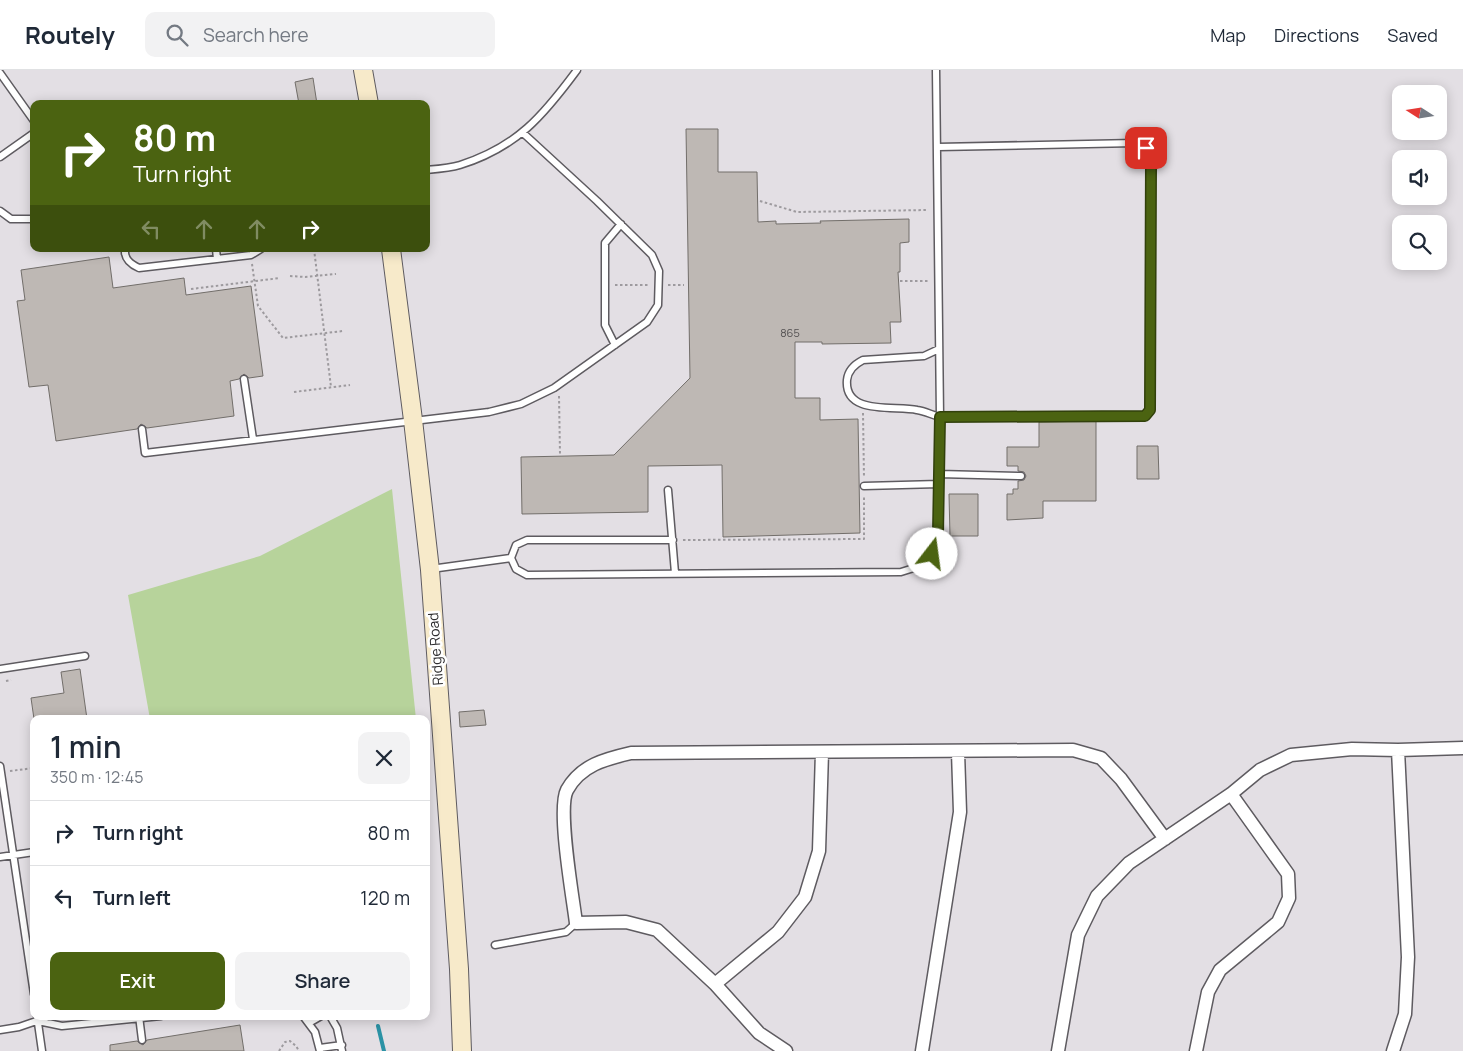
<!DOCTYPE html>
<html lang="en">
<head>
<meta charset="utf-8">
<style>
  body { margin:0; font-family:Manrope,sans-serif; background:#f2f2f3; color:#1f2937; height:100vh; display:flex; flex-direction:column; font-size:19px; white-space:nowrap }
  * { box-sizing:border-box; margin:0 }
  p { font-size:16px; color:#747a83 }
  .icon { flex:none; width:28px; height:28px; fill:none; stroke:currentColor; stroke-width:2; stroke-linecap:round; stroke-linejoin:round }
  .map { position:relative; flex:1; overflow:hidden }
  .drawer { position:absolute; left:30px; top:645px; width:400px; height:305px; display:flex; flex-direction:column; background:#fff; border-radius:10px; box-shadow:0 2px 12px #0003 }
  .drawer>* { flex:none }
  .banner { position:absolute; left:30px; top:30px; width:400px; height:152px; border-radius:10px; box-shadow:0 2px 12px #0003; background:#4b6311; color:#fff; overflow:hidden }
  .needle { width:32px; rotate:282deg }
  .fabs { position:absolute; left:1392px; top:15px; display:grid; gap:10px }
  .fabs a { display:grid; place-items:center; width:55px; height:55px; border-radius:10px; background:#fff; box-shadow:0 2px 12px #0003; font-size:25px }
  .pin { position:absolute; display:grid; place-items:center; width:42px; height:42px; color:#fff; margin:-21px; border-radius:10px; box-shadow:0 2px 8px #0006 }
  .me { position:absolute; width:55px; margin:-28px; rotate:15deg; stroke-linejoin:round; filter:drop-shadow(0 0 4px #0008) }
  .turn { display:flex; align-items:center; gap:18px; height:105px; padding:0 20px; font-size:22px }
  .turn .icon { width:65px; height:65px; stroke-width:2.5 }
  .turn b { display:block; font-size:35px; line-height:42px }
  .lanes { display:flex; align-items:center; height:48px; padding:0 20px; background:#0003; justify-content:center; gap:25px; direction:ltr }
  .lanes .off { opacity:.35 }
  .round { display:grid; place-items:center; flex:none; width:52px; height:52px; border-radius:10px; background:#f2f2f3 }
  .summary { display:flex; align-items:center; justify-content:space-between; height:85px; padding:0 20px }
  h1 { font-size:30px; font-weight:600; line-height:38px }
  .button { display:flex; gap:10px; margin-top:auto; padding:10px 20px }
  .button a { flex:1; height:58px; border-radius:10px; background:#4b6311; color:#fff; font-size:20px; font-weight:600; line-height:58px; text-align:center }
  .button a+a { background:#f2f2f3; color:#1f2937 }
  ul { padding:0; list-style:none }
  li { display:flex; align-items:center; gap:15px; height:65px; padding:0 20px; border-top:1px solid #e0e1e3 }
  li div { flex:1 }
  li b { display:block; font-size:19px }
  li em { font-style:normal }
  header { display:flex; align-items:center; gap:30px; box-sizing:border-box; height:70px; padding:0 25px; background:#fff; border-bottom:1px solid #e0e1e3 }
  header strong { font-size:24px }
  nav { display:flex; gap:28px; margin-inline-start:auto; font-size:18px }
  .search { width:350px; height:45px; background:#f2f2f3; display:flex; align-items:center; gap:12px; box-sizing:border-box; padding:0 18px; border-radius:10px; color:#747a83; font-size:19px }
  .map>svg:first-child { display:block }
  .green { fill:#b7d39b }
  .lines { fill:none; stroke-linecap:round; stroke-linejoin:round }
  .stream { stroke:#2b92a5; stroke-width:4 }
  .building { fill:#beb8b4; stroke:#726e6a }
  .lane-casing { stroke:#5e5b60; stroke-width:9 }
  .street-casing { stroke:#5e5b60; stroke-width:15 }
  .secondary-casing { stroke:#5e5b60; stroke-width:20 }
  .path { stroke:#9d9a9e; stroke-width:2; stroke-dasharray:2.5 2.5; stroke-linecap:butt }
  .lane { stroke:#fff; stroke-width:6 }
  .street { stroke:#fff; stroke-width:12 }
  .secondary { stroke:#f7eaca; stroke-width:18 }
  .route-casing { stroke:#31400b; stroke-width:12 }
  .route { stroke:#4b6311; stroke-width:9 }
  .labels { text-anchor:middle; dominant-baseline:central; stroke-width:5; stroke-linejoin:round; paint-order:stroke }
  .number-label { font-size:11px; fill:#535051 }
  .street-label { font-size:14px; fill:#2f2e30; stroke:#fff }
</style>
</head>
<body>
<header>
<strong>Routely</strong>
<div class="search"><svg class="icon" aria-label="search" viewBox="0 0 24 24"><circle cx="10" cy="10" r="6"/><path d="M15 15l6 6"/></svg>Search here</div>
<nav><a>Map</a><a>Directions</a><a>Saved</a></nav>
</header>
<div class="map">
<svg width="1463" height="981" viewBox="0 0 1463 981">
  <rect width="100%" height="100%" fill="#e3dfe4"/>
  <!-- green -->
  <path class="green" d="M392 419 416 649H150L128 525 260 486Z"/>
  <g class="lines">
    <!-- stream -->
    <path class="stream" d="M378 956 384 981"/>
  </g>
  <!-- building -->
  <path class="building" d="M313 8 317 34H299L295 12Z
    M686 59H718V102H757L758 152 776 151V154L821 153 820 151 909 149V172L900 173V202H898L901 252H890L891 273 822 274V272H795V328H820V350L858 349 860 463 723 467 722 395 648 396V442L522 444 521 387 614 385 690 308Z
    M109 187 113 218 184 208 186 225 251 216 263 306 249 308 244 304 239 309 230 311 234 346 147 358 141 354 137 359 56 371 48 315 29 317 17 231 25 230 21 200Z
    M1096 351V431H1043V448L1007 450V424H1013V419H1018V411L1024 410 1026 406 1024 402 1018 401V396H1007V377H1039V352Z
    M1137 376H1158L1159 409H1137Z
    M949 424H978V466H950Z
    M80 599 87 649H34L31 628 64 623 61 602Z
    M484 640 486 655 460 657 459 642Z
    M240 955 244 981H110V975L137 971 143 975 147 970Z"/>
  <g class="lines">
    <defs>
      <path id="lane" d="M0 3 34 51
        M938 77 1135 73 1146 78 1151 94 1150 340 1145 346 940 347C932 345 925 341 917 340 896 335 844 346 847 310 848 300 855 294 863 290L924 286 939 279
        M0 87 34 63
        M426 100C437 99 450 98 460 95 517 77 543 46 577 0
        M0 141 11 149H34
        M125 179C124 189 130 194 139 198L251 185 261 179
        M216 179 217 189
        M615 275 605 255V173L621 154
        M244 309 253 369
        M142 359 145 383 489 342 521 334 554 318 647 252 658 235 659 201 652 185 597 131 523 63
        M939 404 1021 406
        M864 416 939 414
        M668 420 675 503
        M511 488 516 475 527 470H673
        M431 499 511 488 516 499 527 505 901 502 917 497 931 484 938 464 940 347 936 0
        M0 599 85 586
        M0 696 34 924
        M0 787 34 782
        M495 875 566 862 576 853
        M37 946 42 981
        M139 946 142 970
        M303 946 315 962 320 981
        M330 946 337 958 342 981
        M38 951 62 956 161 946
        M309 953 321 946
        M0 960 19 957 51 946
        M320 978 342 975"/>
      <path id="street" d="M1398 680 1463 678
        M715 914 778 862 805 827 819 781 822 682
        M786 981 759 963 715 914 657 860 626 852 576 853C573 828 557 739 567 720 581 695 605 689 631 683L1073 680 1101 688 1121 709 1165 769
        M922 981 960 742 958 682
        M1058 981 1078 865 1097 826 1129 793 1231 724 1260 700 1291 685 1352 679 1398 680 1408 887 1405 944 1393 981
        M1196 981 1208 922 1220 900 1278 852 1289 828 1288 804 1231 724"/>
      <path id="secondary" d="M363 0 369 34
        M391 179 413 350 430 500 459 899 462 981"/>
    </defs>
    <!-- lane casing -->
    <use href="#lane" class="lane-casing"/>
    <!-- street casing -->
    <use href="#street" class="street-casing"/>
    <!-- secondary casing -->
    <use href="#secondary" class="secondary-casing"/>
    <!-- path -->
    <path class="path" d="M760 131 797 142 928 140
      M314 179 331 317
      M252 194 258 236 283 268 343 261
      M290 206 305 207 336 204
      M900 211H929
      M615 215H650
      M668 215H684
      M191 219 280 208
      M294 322 350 315
      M559 326 560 384
      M863 343 864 408
      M683 470 864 469V425
      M6 611 11 610
      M10 701 34 698
      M279 981 285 972 290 971 296 976 299 981"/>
    <!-- lane -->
    <use href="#lane" class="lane"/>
    <!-- street -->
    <use href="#street" class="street"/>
    <!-- secondary -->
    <use href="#secondary" class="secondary"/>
  </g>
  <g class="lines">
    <defs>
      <path id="route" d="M932 484 938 464 940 347 1145 346 1150 340 1151 94 1146 78"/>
    </defs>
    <!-- route casing -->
    <use href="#route" class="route-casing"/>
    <!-- route -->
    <use href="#route" class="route"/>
  </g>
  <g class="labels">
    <!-- number labels -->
    <g class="number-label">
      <text x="790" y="262">865</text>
    </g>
    <!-- street labels -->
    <g class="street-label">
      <text transform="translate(435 579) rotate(-94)">Ridge Road</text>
    </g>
  </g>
</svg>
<div class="fabs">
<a><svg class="needle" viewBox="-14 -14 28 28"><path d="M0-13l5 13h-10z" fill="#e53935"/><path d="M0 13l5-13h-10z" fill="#747a83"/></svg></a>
<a><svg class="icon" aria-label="sound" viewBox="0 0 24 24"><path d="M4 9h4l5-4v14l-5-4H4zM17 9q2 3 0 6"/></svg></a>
<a><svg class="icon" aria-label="search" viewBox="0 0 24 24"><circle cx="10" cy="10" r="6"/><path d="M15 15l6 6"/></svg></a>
</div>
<div class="pin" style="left:1146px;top:78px;background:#d93025"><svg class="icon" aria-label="arrive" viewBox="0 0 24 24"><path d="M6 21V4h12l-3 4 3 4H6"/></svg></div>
<svg class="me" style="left:932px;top:484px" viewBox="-20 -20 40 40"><circle r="19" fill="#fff"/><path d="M0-13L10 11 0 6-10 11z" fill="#4b6311"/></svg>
<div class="banner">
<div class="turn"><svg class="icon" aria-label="right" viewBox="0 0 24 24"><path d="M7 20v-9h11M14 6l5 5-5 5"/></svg><div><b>80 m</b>Turn right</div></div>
<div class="lanes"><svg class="icon off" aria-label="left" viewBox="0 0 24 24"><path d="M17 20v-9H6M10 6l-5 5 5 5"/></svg><svg class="icon off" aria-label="ahead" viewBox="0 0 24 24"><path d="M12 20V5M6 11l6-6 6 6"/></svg><svg class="icon off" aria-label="ahead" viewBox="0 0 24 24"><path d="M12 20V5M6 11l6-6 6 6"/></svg><svg class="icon" aria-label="right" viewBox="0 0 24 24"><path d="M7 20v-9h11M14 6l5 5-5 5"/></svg></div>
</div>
<section class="drawer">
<div class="summary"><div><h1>1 min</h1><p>350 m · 12:45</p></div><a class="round"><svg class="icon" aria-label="close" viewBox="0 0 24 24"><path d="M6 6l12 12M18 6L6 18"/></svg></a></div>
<ul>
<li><svg class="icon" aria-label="right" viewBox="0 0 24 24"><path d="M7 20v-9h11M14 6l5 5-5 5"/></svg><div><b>Turn right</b></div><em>80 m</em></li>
<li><svg class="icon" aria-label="left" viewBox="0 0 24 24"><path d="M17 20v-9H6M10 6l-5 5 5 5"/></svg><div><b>Turn left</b></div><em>120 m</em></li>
</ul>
<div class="button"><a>Exit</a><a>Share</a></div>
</section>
</div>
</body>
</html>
